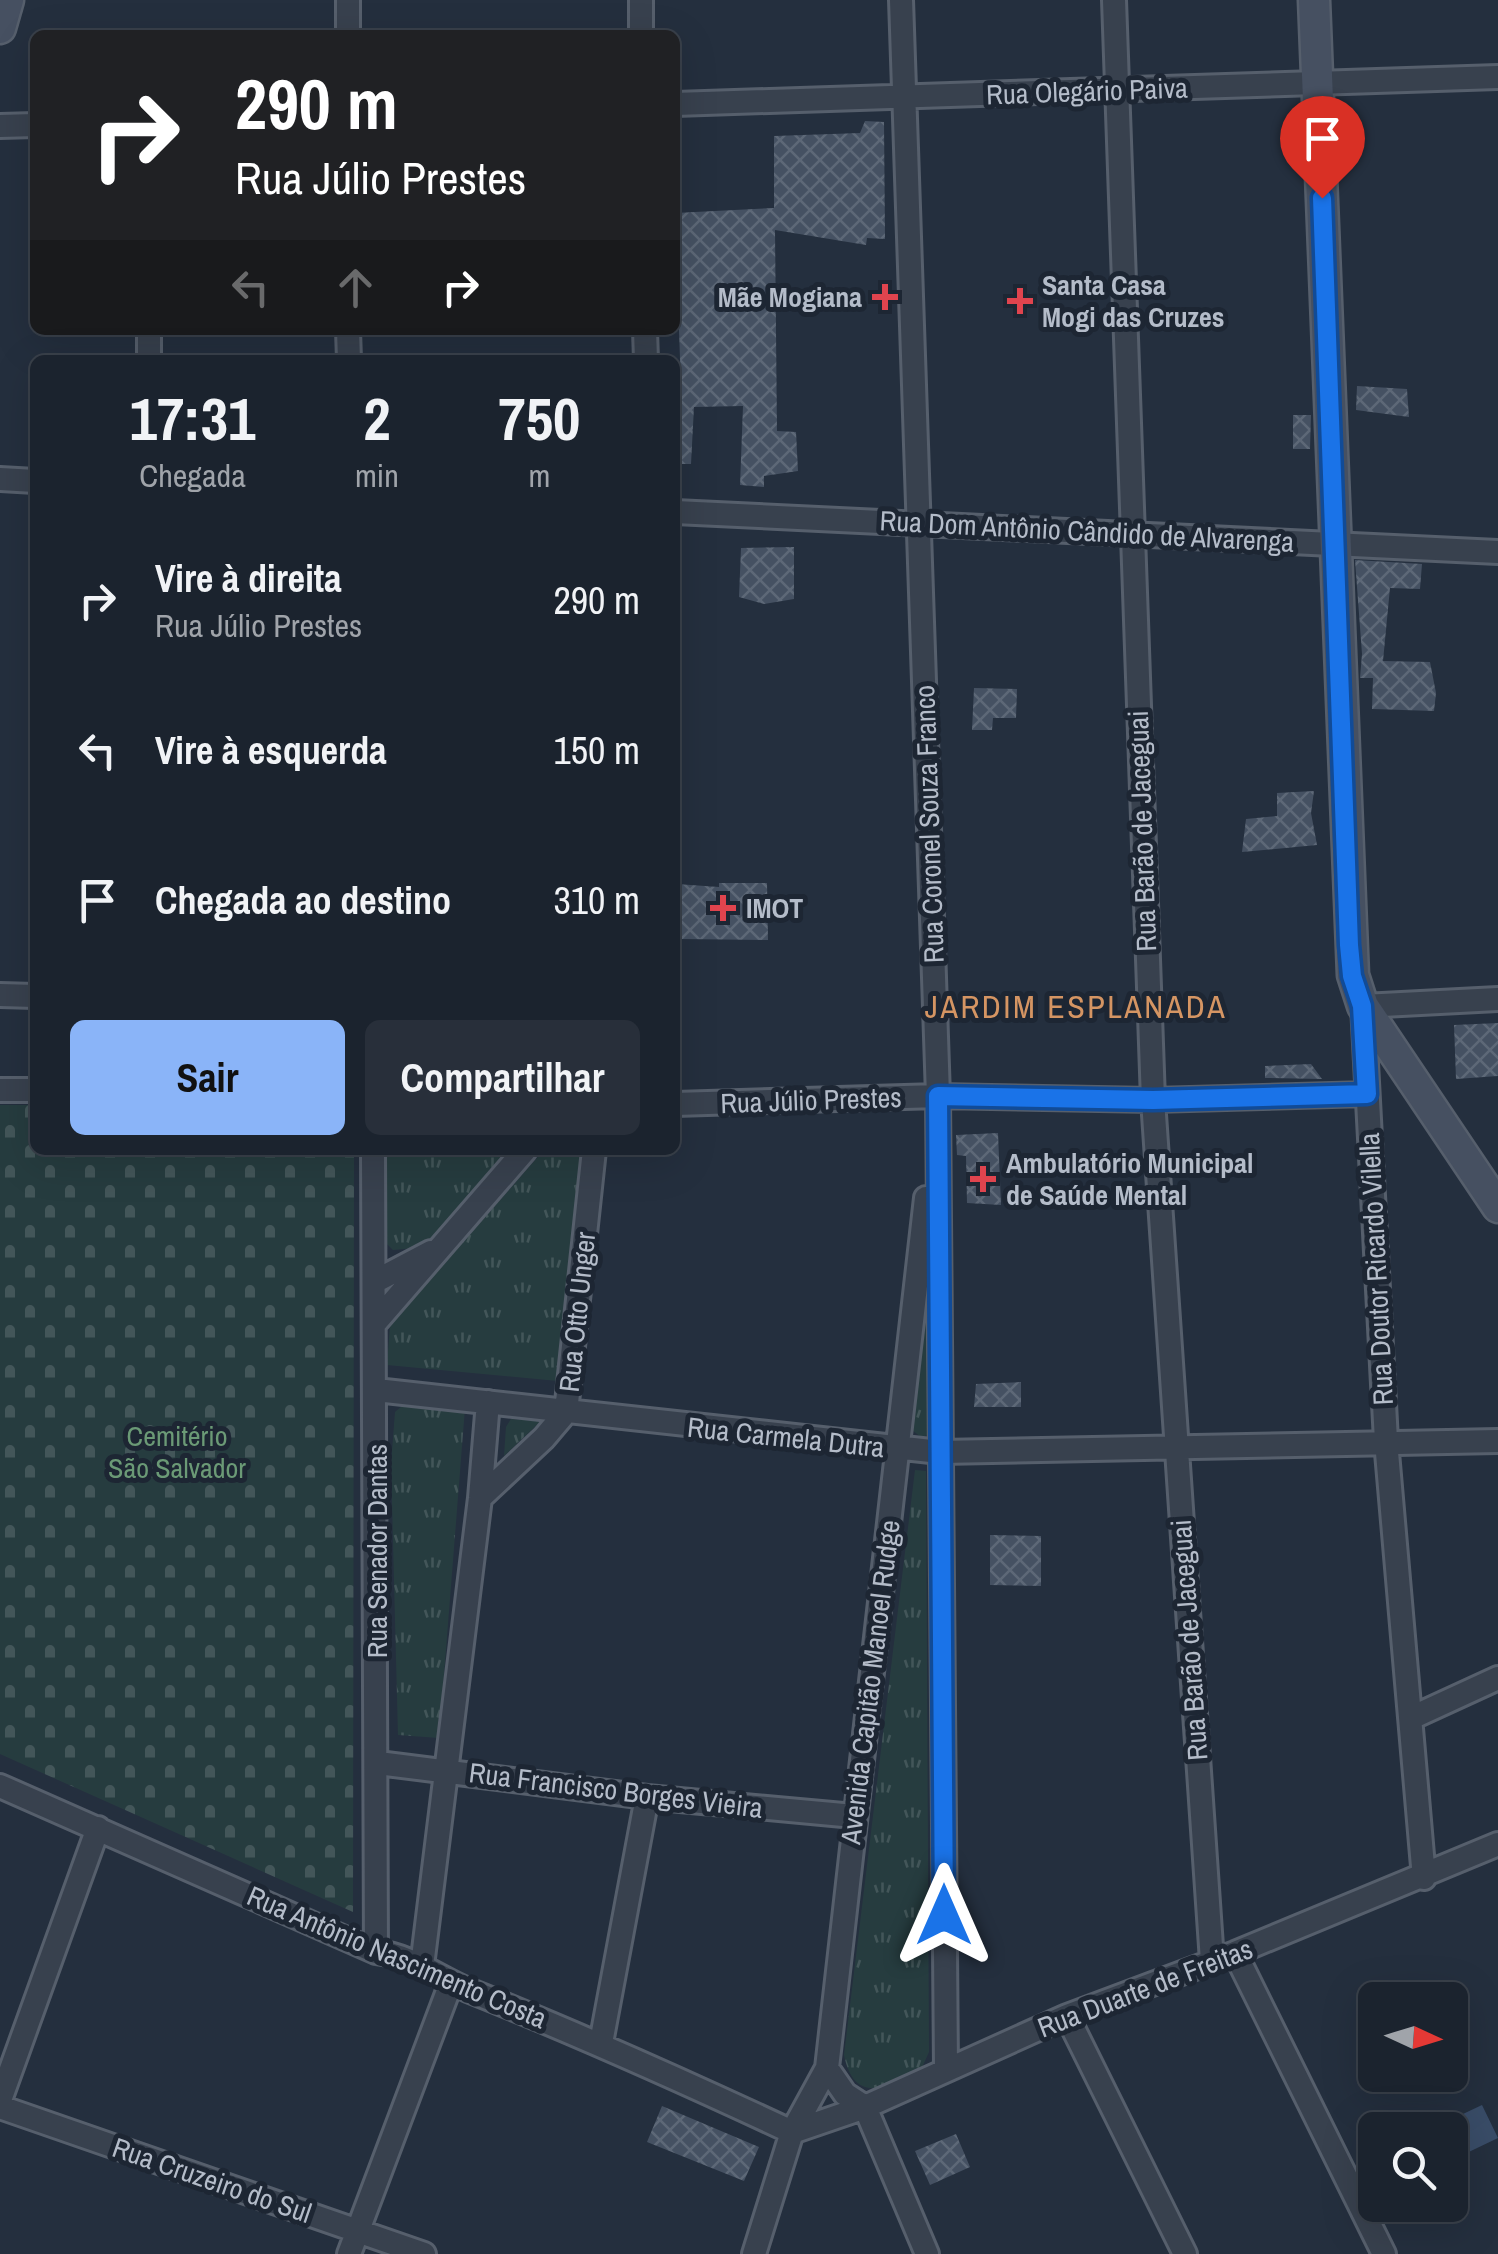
<!DOCTYPE html>
<html lang="pt">
<head>
<meta charset="utf-8">
<style>
  body { margin:0; font-family:"Archivo Narrow",sans-serif; background:#282f3a; color:#f1f3f6; height:100vh; display:flex; flex-direction:column; font-size:38px; white-space:nowrap }
  * { box-sizing:border-box; margin:0 }
  p { font-size:32px; color:#a0a4aa }
  .icon { flex:none; width:55px; height:55px; fill:none; stroke:currentColor; stroke-width:2; stroke-linecap:round; stroke-linejoin:round }
  .map { position:relative; flex:1; overflow:hidden }
  .side { position:absolute; left:30px; top:355px; width:650px; height:800px; display:flex; flex-direction:column; background:#1b232e; border-radius:15px; box-shadow:0 10px 40px #0002,0 0 0 2px #39404a }
  .side>* { flex:none }
  .guide { position:absolute; left:30px; top:30px; width:650px; height:305px; border-radius:15px; box-shadow:0 10px 40px #0002,0 0 0 2px #39404a; background:#202124; color:#fff; overflow:hidden }
  .needle { width:65px; rotate:94deg }
  .buttons { position:absolute; left:1358px; top:1982px; display:grid; gap:20px }
  .buttons a { display:grid; place-items:center; width:110px; height:110px; border-radius:15px; background:#1b232e; box-shadow:0 10px 40px #0002,0 0 0 2px #39404a; font-size:50px }
  .pin { position:absolute; display:grid; place-items:center; width:85px; height:85px; color:#fff; margin:-102px -42px; border-radius:50% 50% 50% 0; rotate:-45deg; box-shadow:0 0 10px #0007 }
  .pin .icon { rotate:45deg }
  .me { position:absolute; width:110px; margin:-55px; rotate:0deg; stroke-linejoin:round; filter:drop-shadow(0 0 8px #0008) }
  .turn { display:flex; align-items:center; gap:35px; height:210px; padding:0 40px; font-size:45px }
  .turn .icon { width:130px; height:130px; stroke-width:2.5 }
  .turn b { display:block; font-size:70px; line-height:85px }
  .lanes { display:flex; align-items:center; height:95px; padding:0 40px; background:#0003; justify-content:center; gap:50px; direction:ltr }
  .lanes .off { opacity:.35 }
  .eta { display:flex; justify-content:space-evenly; align-items:center; height:170px; text-align:center }
  .eta b { font-size:60px; font-weight:700; line-height:70px }
  .cta { display:flex; gap:20px; margin-top:auto; padding:20px 40px }
  .cta a { flex:1; height:115px; border-radius:15px; background:#8ab4f8; color:#111; font-size:40px; font-weight:700; line-height:115px; text-align:center }
  .cta a+a { background:#282f3a; color:#f1f3f6 }
  ul { padding:0; list-style:none }
  li { display:flex; align-items:center; gap:30px; height:150px; padding:0 40px }
  li div { flex:1 }
  li b { display:block; font-size:38px }
  li em { font-style:normal }
  .map>svg:first-child { display:block }
  .grass { fill:url(#grass-tufts) }
  .cemetery { fill:url(#cemetery-stones) }
  .water { fill:#394c67 }
  .building { fill:url(#building-cross-hatch) }
  .lines { fill:none; stroke-linecap:round; stroke-linejoin:round }
  .street-casing { stroke:#565f6c; stroke-width:28 }
  .secondary-casing { stroke:#565f6c; stroke-width:35 }
  .street { stroke:#38414e; stroke-width:22 }
  .secondary { stroke:#465061; stroke-width:30 }
  .route-casing { stroke:#114b97; stroke-width:25 }
  .route { stroke:#1a73e8; stroke-width:18 }
  .health-dot { fill:#e0444e; stroke:#1d2633; stroke-width:4 }
  .labels { text-anchor:middle; dominant-baseline:central; stroke-width:10; stroke-linejoin:round; paint-order:stroke }
  .street-label { font-size:28px; fill:#b4bcc9; stroke:#1d2633 }
  .poi-label { font-size:28px; font-weight:bold; fill:#b4bcc9; stroke:#1d2633; text-anchor:start }
  .park-label { font-size:28px; fill:#6b9a76; stroke:#1d2633 }
  .quarter-label { font-size:32px; letter-spacing:2.5px; fill:#d59563; stroke:#1d2633 }
</style>
</head>
<body>
<div class="map">
<svg width="1498" height="2254" viewBox="0 0 1498 2254">
  <defs>
    <pattern id="grass-tufts" width="24" height="20" patternUnits="userSpaceOnUse" patternTransform="scale(2.5)"><rect width="24" height="20" fill="#263c3f"/><path d="M3 7l-1-3M5 7V3M7 7l1-3M15 17l-1-3M17 17v-4M19 17l1-3" fill="none" stroke="#435659"/></pattern>
    <pattern id="cemetery-stones" width="16" height="16" patternUnits="userSpaceOnUse" patternTransform="scale(2.5)"><rect width="16" height="16" fill="#263c3f"/><path d="M2 7V4a2 2 0 0 1 4 0v3zM10 15v-3a2 2 0 0 1 4 0v3z" fill="#435659"/></pattern>
    <pattern id="building-cross-hatch" width="8" height="8" patternUnits="userSpaceOnUse" patternTransform="scale(2.5)"><rect width="8" height="8" fill="#455162"/><path d="M0 0l8 8M0 8l8-8" fill="none" stroke="#5d6877"/></pattern>
  </defs>
  <rect width="100%" height="100%" fill="#242f3e"/>
  <!-- grass -->
  <path class="grass" d="M380 1150H516L447 1233 415 1248 393 1250 382 1239Z
    M544 1150H582L558 1381 387 1365 390 1325Z
    M927 1307 928 1435 921 1437 912 1430Z
    M408 1401 465 1408 439 1738 398 1735 391 1464 395 1412Z
    M511 1419 541 1421 504 1456 506 1427Z
    M915 1470 926 1471 929 2052 919 2074C885 2088 854 2104 844 2055Z"/>
  <!-- cemetery -->
  <path class="cemetery" d="M0 1105H35V1150H354L353 1912 0 1754Z"/>
  <!-- water -->
  <path class="water" d="M1482 2105 1498 2138 1450 2161V2130H1429Z"/>
  <!-- building -->
  <path class="building" d="M865 121 884 122 885 239 867 238 866 245 775 230 777 431 796 432 798 471 764 476V487L740 485 743 406 694 407 691 464H675V389L681 388 675 213 774 208V136L860 133Z
    M1357 386 1407 389 1409 417 1356 410Z
    M1293 415H1311L1310 449H1293Z
    M794 547V599L764 604 739 597 741 548Z
    M1355 560 1422 564 1420 589 1390 588 1383 661 1430 662 1436 693 1434 711 1372 709 1373 678H1360L1362 654Z
    M974 688 1017 689 1016 718H993L992 730H972Z
    M1314 791 1311 813 1317 845 1242 852 1246 819 1277 816V793Z
    M719 883H767L768 940 678 939 677 884 719 887Z
    M1498 1023V1076L1456 1079 1454 1025Z
    M1311 1064 1322 1079 1265 1078V1066Z
    M998 1133 1001 1205 967 1203 966 1156 957 1155 956 1135Z
    M1021 1382V1407H974L976 1384Z
    M990 1535 1041 1536V1586L990 1585Z
    M662 2106 759 2147 744 2181 647 2142Z
    M956 2134 970 2167 930 2185 915 2151Z"/>
  <g class="lines">
    <defs>
      <path id="street" d="M348 0V35
        M641 0V35
        M901 0 938 1096 946 2069
        M1114 0 1153 1100 1212 1961
        M675 104 1498 77
        M0 126 35 125
        M348 330 349 360
        M645 330 646 360
        M149 360V330
        M0 479 35 481
        M675 512 1498 552
        M0 995 35 996
        M0 1090H35
        M675 1104 938 1096 1153 1100 1367 1094
        M373 1150 376 1952
        M374 1282 431 1252
        M375 1323 525 1150
        M376 1390 940 1452 1498 1441
        M480 1498 544 1438 566 1412 594 1150
        M1411 1718 1498 1678
        M378 1763 647 1797 854 1816
        M0 1786 376 1952C410 1955 437 1977 468 1990 578 2034 685 2082 792 2132
        M1424 1878 1386 1441 1363 1006 1498 999
        M1235 1953 1384 2254
        M422 1966 480 1498 488 1402
        M1067 2016 1185 2254
        M601 2043 647 1797
        M827 2068 845 2094 865 2107
        M0 2100 98 1828
        M0 2107 424 2254
        M865 2107 927 2254
        M792 2132 865 2107 1067 2016 1235 1953 1498 1844
        M349 2254 451 1983
        M754 2254 792 2132 827 2068 926 1198"/>
      <path id="secondary" d="M1314 0 1353 975 1363 1006 1498 1207
        M0 28 8 0"/>
    </defs>
    <!-- street casing -->
    <use href="#street" class="street-casing"/>
    <!-- secondary casing -->
    <use href="#secondary" class="secondary-casing"/>
    <!-- street -->
    <use href="#street" class="street"/>
    <!-- secondary -->
    <use href="#secondary" class="secondary"/>
  </g>
  <g class="lines">
    <defs>
      <path id="route" d="M944 1915 938 1096 1153 1100 1367 1094 1362 1006 1352 976 1349 945 1322 198"/>
    </defs>
    <!-- route casing -->
    <use href="#route" class="route-casing"/>
    <!-- route -->
    <use href="#route" class="route"/>
  </g>
  <!-- markers -->
  <g class="health-dot">
    <path d="M880 282h10v10h10v10h-10v10h-10v-10h-10v-10h10z"/>
    <path d="M1015 286h10v10h10v10h-10v10h-10v-10h-10v-10h10z"/>
    <path d="M718 893h10v10h10v10h-10v10h-10v-10h-10v-10h10z"/>
    <path d="M978 1164h10v10h10v10h-10v10h-10v-10h-10v-10h10z"/>
  </g>
  <g class="labels">
    <!-- street labels -->
    <g class="street-label">
      <text transform="translate(1087 91) rotate(-2)">Rua Olegário Paiva</text>
      <text transform="translate(1087 531) rotate(3)">Rua Dom Antônio Cândido de Alvarenga</text>
      <text transform="translate(929 824) rotate(-92)">Rua Coronel Souza Franco</text>
      <text transform="translate(1142 831) rotate(-92)">Rua Barão de Jaceguai</text>
      <text transform="translate(811 1100) rotate(-2)">Rua Júlio Prestes</text>
      <text transform="translate(1376 1269) rotate(-93)">Rua Doutor Ricardo Vilella</text>
      <text transform="translate(577 1312) rotate(-84)">Rua Otto Unger</text>
      <text transform="translate(786 1437) rotate(6)">Rua Carmela Dutra</text>
      <text transform="translate(377 1551) rotate(-90)">Rua Senador Dantas</text>
      <text transform="translate(1189 1640) rotate(-94)">Rua Barão de Jaceguai</text>
      <text transform="translate(870 1682) rotate(-83)">Avenida Capitão Manoel Rudge</text>
      <text transform="translate(616 1790) rotate(7)">Rua Francisco Borges Vieira</text>
      <text transform="translate(397 1957) rotate(23)">Rua Antônio Nascimento Costa</text>
      <text transform="translate(1145 1988) rotate(-21)">Rua Duarte de Freitas</text>
      <text transform="translate(212 2180) rotate(19)">Rua Cruzeiro do Sul</text>
    </g>
    <!-- poi labels -->
    <g class="poi-label">
      <text x="1042" y="285">Santa Casa<tspan x="1042" dy="32">Mogi das Cruzes</tspan></text>
      <text x="862" y="297" text-anchor="end">Mãe Mogiana</text>
      <text x="746" y="908">IMOT</text>
      <text x="1006" y="1163">Ambulatório Municipal<tspan x="1006" dy="32">de Saúde Mental</tspan></text>
    </g>
    <!-- park labels -->
    <g class="park-label">
      <text x="177" y="1436">Cemitério<tspan x="177" dy="32">São Salvador</tspan></text>
    </g>
    <!-- quarter labels -->
    <g class="quarter-label">
      <text x="1076" y="1006">JARDIM ESPLANADA</text>
    </g>
  </g>
</svg>
<div class="buttons">
<a><svg class="needle" viewBox="-14 -14 28 28"><path d="M0-13l5 13h-10z" fill="#e53935"/><path d="M0 13l5-13h-10z" fill="#a0a4aa"/></svg></a>
<a><svg class="icon" aria-label="search" viewBox="0 0 24 24"><circle cx="10" cy="10" r="6"/><path d="M15 15l6 6"/></svg></a>
</div>
<div class="pin" style="left:1322px;top:198px;background:#d93025"><svg class="icon" aria-label="arrive" viewBox="0 0 24 24"><path d="M6 21V4h12l-3 4 3 4H6"/></svg></div>
<svg class="me" style="left:944px;top:1915px" viewBox="-20 -20 40 40"><path d="M0-17L14 15 0 8-14 15z" fill="#1a73e8" stroke="#fff" stroke-width="4"/></svg>
<div class="guide">
<div class="turn"><svg class="icon" aria-label="right" viewBox="0 0 24 24"><path d="M7 20v-9h11M14 6l5 5-5 5"/></svg><div><b>290 m</b>Rua Júlio Prestes</div></div>
<div class="lanes"><svg class="icon off" aria-label="left" viewBox="0 0 24 24"><path d="M17 20v-9H6M10 6l-5 5 5 5"/></svg><svg class="icon off" aria-label="ahead" viewBox="0 0 24 24"><path d="M12 20V5M6 11l6-6 6 6"/></svg><svg class="icon" aria-label="right" viewBox="0 0 24 24"><path d="M7 20v-9h11M14 6l5 5-5 5"/></svg></div>
</div>
<section class="side">
<div class="eta">
<div><b>17:31</b><p>Chegada</p></div>
<div><b>2</b><p>min</p></div>
<div><b>750</b><p>m</p></div>
</div>
<ul>
<li><svg class="icon" aria-label="right" viewBox="0 0 24 24"><path d="M7 20v-9h11M14 6l5 5-5 5"/></svg><div><b>Vire à direita</b><p>Rua Júlio Prestes</p></div><em>290 m</em></li>
<li><svg class="icon" aria-label="left" viewBox="0 0 24 24"><path d="M17 20v-9H6M10 6l-5 5 5 5"/></svg><div><b>Vire à esquerda</b></div><em>150 m</em></li>
<li><svg class="icon" aria-label="arrive" viewBox="0 0 24 24"><path d="M6 21V4h12l-3 4 3 4H6"/></svg><div><b>Chegada ao destino</b></div><em>310 m</em></li>
</ul>
<div class="cta"><a>Sair</a><a>Compartilhar</a></div>
</section>
</div>
</body>
</html>
